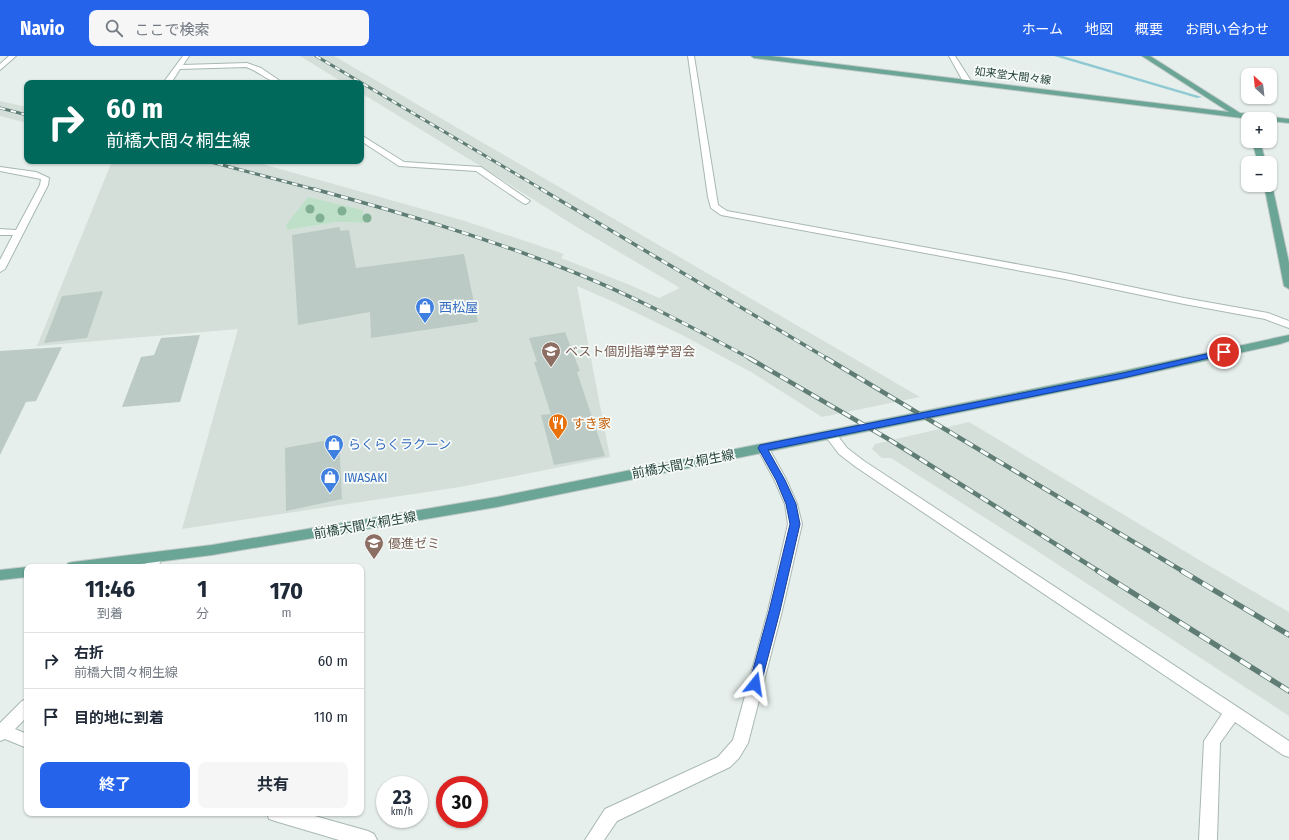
<!DOCTYPE html>
<html lang="ja">
<head>
<meta charset="utf-8">
<style>
  body { margin:0; font-family:"Fira Sans Condensed","Noto Sans JP",sans-serif; background:#f6f6f7; color:#1f2937; height:100vh; display:flex; flex-direction:column; font-size:15px; white-space:nowrap }
  * { box-sizing:border-box; margin:0 }
  p { font-size:13px; color:#747a83 }
  .icon { flex:none; width:22px; height:22px; fill:none; stroke:currentColor; stroke-width:2; stroke-linecap:round; stroke-linejoin:round }
  .map { position:relative; flex:1; overflow:hidden }
  .sheet { position:absolute; left:24px; top:508px; width:340px; height:252px; display:flex; flex-direction:column; background:#fff; border-radius:8px; box-shadow:0 1px 3px #0004 }
  .sheet>* { flex:none }
  .guide { position:absolute; left:24px; top:24px; width:340px; height:84px; border-radius:8px; box-shadow:0 1px 3px #0004; background:#00695c; color:#fff; overflow:hidden }
  .needle { width:26px; rotate:333deg }
  .fabs { position:absolute; left:1241px; top:12px; display:grid; gap:8px }
  .fabs a { display:grid; place-items:center; width:36px; height:36px; border-radius:8px; background:#fff; box-shadow:0 1px 3px #0004; font-size:20px }
  .speed { position:absolute; left:376px; top:720px; display:flex; gap:8px; font-size:20px; font-weight:700; text-align:center }
  .speed>* { display:grid; place-content:center; width:52px; height:52px; border-radius:50%; background:#fff; box-shadow:0 1px 3px #0004; line-height:1 }
  .speed small { font-size:10px; font-weight:400 }
  .speed .limit { border:6px solid #d22; background:#fff; color:#111 }
  .pin { position:absolute; display:grid; place-items:center; width:34px; height:34px; color:#fff; margin:-17px; border:2px solid #fff; border-radius:50%; box-shadow:0 1px 4px #0007 }
  .me { position:absolute; width:44px; margin:-22px; rotate:15deg; stroke-linejoin:round; filter:drop-shadow(0 0 3px #0008) }
  .turn { display:flex; align-items:center; gap:14px; height:84px; padding:0 16px; font-size:18px }
  .turn .icon { width:52px; height:52px; stroke-width:2.5 }
  .turn b { display:block; font-size:28px; line-height:34px }
  .eta { display:flex; justify-content:space-evenly; align-items:center; height:68px; text-align:center }
  .eta b { font-size:24px; font-weight:700; line-height:28px }
  .primary-button { display:flex; gap:8px; margin-top:auto; padding:8px 16px }
  .primary-button a { flex:1; height:46px; border-radius:8px; background:#2563eb; color:#fff; font-size:16px; font-weight:700; line-height:46px; text-align:center }
  .primary-button a+a { background:#f6f6f7; color:#1f2937 }
  ul { padding:0; list-style:none }
  li { display:flex; align-items:center; gap:12px; height:56px; padding:0 16px; border-top:1px solid #e0e1e3 }
  li div { flex:1 }
  li b { display:block; font-size:15px }
  li em { font-style:normal }
  header { display:flex; align-items:center; gap:24px; box-sizing:border-box; height:56px; padding:0 20px; background:#2563eb; color:#fff }
  header strong { font-size:19px }
  nav { display:flex; gap:22px; margin-inline-start:auto; font-size:14px }
  .search { width:280px; height:36px; background:#f6f6f7; display:flex; align-items:center; gap:10px; box-sizing:border-box; padding:0 14px; border-radius:8px; color:#747a83; font-size:15px }
  .map>svg:first-child { display:block }
  .built { fill:#d4dfda; fill-rule:evenodd }
  .green { fill:#bfe0c8 }
  .lines { fill:none; stroke-linecap:round; stroke-linejoin:round }
  .stream { fill:#8ec9d4; fill-rule:evenodd }
  .building { fill:#bbcac4 }
  .minor-casing { stroke:#a8b8b2; stroke-width:2 }
  .major-casing { stroke:#c2cac8; stroke-width:2 }
  .minor { fill:#fff; fill-rule:evenodd }
  .major { fill:#6aa596; fill-rule:evenodd }
  .rail-far3-casing { stroke:#5f7d75; stroke-width:3 }
  .rail-far2-casing { stroke:#5f7d75; stroke-width:3.5 }
  .rail-far1-casing { stroke:#5f7d75; stroke-width:4.5 }
  .rail-casing { stroke:#5f7d75; stroke-width:5.5 }
  .rail-far3 { stroke:#f7fbf9; stroke-width:2; stroke-dasharray:5.5; stroke-linecap:butt }
  .rail-far2 { stroke:#f7fbf9; stroke-width:2.5; stroke-dasharray:7; stroke-linecap:butt }
  .rail-far1 { stroke:#f7fbf9; stroke-width:3; stroke-dasharray:9; stroke-linecap:butt }
  .rail { stroke:#f7fbf9; stroke-width:4; stroke-dasharray:12; stroke-linecap:butt }
  .tree { fill:#80af93 }
  .route { fill:#2563eb; stroke:#184099 }
  .labels { text-anchor:middle; dominant-baseline:central; stroke-width:3.5; stroke-linejoin:round; paint-order:stroke }
  .far-street-label { font-size:11px; fill:#24423a; stroke:#f7fbf9 }
  .shop-label { font-size:13px; fill:#366cbe; stroke:#f7fbf9; text-anchor:start }
  .education-label { font-size:13px; fill:#785e54; stroke:#f7fbf9; text-anchor:start }
  .food-label { font-size:13px; fill:#c56008; stroke:#f7fbf9; text-anchor:start }
  .street-label { font-size:13px; fill:#24423a; stroke:#f7fbf9 }
</style>
</head>
<body>
<header>
<strong>Navio</strong>
<div class="search"><svg class="icon" aria-label="search" viewBox="0 0 24 24"><circle cx="10" cy="10" r="6"/><path d="M15 15l6 6"/></svg>ここで検索</div>
<nav><a>ホーム</a><a>地図</a><a>概要</a><a>お問い合わせ</a></nav>
</header>
<div class="map">
<svg width="1289" height="784" viewBox="0 0 1289 784">
  <rect width="100%" height="100%" fill="#e6efeb"/>
  <!-- built -->
  <path class="built" d="M300 0H334L920 341 822 361 751 316 682 279 616 247 577 230 610 401 460 431 182 473 238 273 37 290 112 105H254L263 107 266 109 465 165 564 198 561 202 630 229 659 242 680 232 575 170 482 111 361 37V27H344ZM363 154V167L337 166 287 174Z
    M0 45 27 51V67L0 60Z
    M969 366 1201 505 1289 556V660L1031 491 891 402H882L872 393 875 388Z"/>
  <!-- green -->
  <path class="green" d="M308 141 363 154V167L337 166 287 174 286 169Z"/>
  <g class="lines">
    <!-- stream -->
    <path class="stream" d="M1054 0H1063L1202 41 1197 42Z"/>
  </g>
  <!-- building -->
  <path class="building" d="M339 171 341 175 349 174 356 212 464 198 478 266 371 282 370 256 298 269 292 179Z
    M103 235 87 282 44 287 62 240Z
    M565 276 580 315 577 316 605 400 554 409 541 359 551 358 534 306H537L529 282Z
    M200 279 180 346 122 351 141 301 154 299 161 282Z
    M62 291 36 345 26 346 0 399V295Z
    M339 382 342 443 286 455 285 392Z"/>
  <g class="lines">
    <defs>
      <path id="minor" d="M9 0H16L0 14V8Z
        M183 0H189L183 9 247 7 261 12 283 27C269 27 259 15 246 11L180 13 171 27H163Z
        M688 0H694L718 149 727 155 1065 217 1184 242 1268 257 1289 265V272L1265 263 1184 248 1065 223 721 159 711 152 708 141Z
        M949 0H955L971 25 970 27H964Z
        M361 79 404 106 481 111 530 145 526 148 523 147 476 115 399 110 361 85Z
        M0 111 36 116 49 122 48 129 5 213 0 216V204L13 179H0V173L16 174 40 129 41 123 0 115Z
        M830 374 834 375 847 392 864 405 1289 685V701L1283 699 1235 666 1220 687 1217 784H1199L1204 685 1222 658 856 411 839 398 826 381 824 378 826 375Z
        M763 388 767 389 786 423 797 448 802 468 782 555 748 687 739 702 730 711 617 765 604 784H585L605 753 718 701 733 684 768 555 788 468 785 448 774 423 757 392 759 389Z
        M155 497 160 498 162 502 158 511H144L150 498Z
        M27 643V661L15 673 27 678V692L5 683 0 685V667L22 645Z
        M267 757H304L368 775 374 778 377 784H339L275 765 269 763Z"/>
      <path id="major" d="M751 0H771L1229 56 1142 0H1150L1240 57 1289 63V67L1270 65V63H1250L754 2Z
        M1252 85H1260L1266 107H1258Z
        M1270 127 1272 129 1289 207V233L1284 230 1264 129H1270Z
        M1289 279V285L1280 288 1123 323 497 451 212 499 116 511H66L68 507 73 506 212 489 497 441 1123 315Z
        M27 511V521L0 524V514L27 511H28Z"/>
    </defs>
    <!-- minor casing -->
    <use href="#minor" class="minor-casing"/>
    <!-- major casing -->
    <use href="#major" class="major-casing"/>
    <!-- minor -->
    <use href="#minor" class="minor"/>
    <!-- major -->
    <use href="#major" class="major"/>
    <defs>
      <path id="rail-far3" d="M316 0 543 134
        M0 52 27 59
        M207 105 317 134"/>
      <path id="rail-far2" d="M314 133C398 156 481 180 563 212 628 237 690 270 751 303
        M541 133 828 303"/>
      <path id="rail-far1" d="M749 302 890 384 1100 516
        M826 302 1184 516"/>
      <path id="rail" d="M1098 515 1289 635
        M1182 515 1289 579"/>
    </defs>
    <!-- rail-far3 casing -->
    <use href="#rail-far3" class="rail-far3-casing"/>
    <!-- rail-far2 casing -->
    <use href="#rail-far2" class="rail-far2-casing"/>
    <!-- rail-far1 casing -->
    <use href="#rail-far1" class="rail-far1-casing"/>
    <!-- rail casing -->
    <use href="#rail" class="rail-casing"/>
    <!-- rail-far3 -->
    <use href="#rail-far3" class="rail-far3"/>
    <!-- rail-far2 -->
    <use href="#rail-far2" class="rail-far2"/>
    <!-- rail-far1 -->
    <use href="#rail-far1" class="rail-far1"/>
    <!-- rail -->
    <use href="#rail" class="rail"/>
  </g>
  <!-- trees -->
  <g class="tree">
    <circle cx="310" cy="153" r="4.5"/>
    <circle cx="342" cy="155" r="4.5"/>
    <circle cx="320" cy="162" r="4.5"/>
    <circle cx="367" cy="162" r="4.5"/>
  </g>
  <!-- route -->
  <path class="route" d="M1224 294 1228 296 1226 298 1123 322 768 394 785 424 796 448 800 468 780 555 761 628 759 632 755 633 751 632 749 628 769 555 790 468 786 448 776 424 758 392 760 389 1123 317Z"/>
  <!-- icons -->
  <defs>
    <symbol id="shop-pin" viewBox="-11 -11 22 30"><path d="M0 17L-7.5 6A9.5 9.5 0 1 1 7.5 6Z" fill="#3f7fe0" stroke="#f7fbf9"/><path d="M-5-2.5h2.3a2.7 3.5 0 0 1 5.4 0H5L5.5 6h-11ZM-1.5-2.5h3a1.5 2.3 0 0 0-3 0Z" fill="#fff"/></symbol>
    <symbol id="school-pin" viewBox="-11 -11 22 30"><path d="M0 17L-7.5 6A9.5 9.5 0 1 1 7.5 6Z" fill="#8d6e63" stroke="#f7fbf9"/><path d="M0-5L7-2L0 1L-7-2ZM-4 1L0 2.5L4 1V4Q0 6-4 4Z" fill="#fff"/></symbol>
    <symbol id="restaurant-pin" viewBox="-11 -11 22 30"><path d="M0 17L-7.5 6A9.5 9.5 0 1 1 7.5 6Z" fill="#e8710a" stroke="#f7fbf9"/><path d="M-5-6h1v4h1v-4h1v4h1v-4h1v5L-1.5 .5V6h-2V.5L-5-1ZM5-6V6H3V1.5H1.5Q1.5-4 5-6Z" fill="#fff"/></symbol>
  </defs>
  <g fill-rule="evenodd">
    <use href="#shop-pin" x="414" y="240" width="22" height="30"/>
    <use href="#school-pin" x="540" y="284" width="22" height="30"/>
    <use href="#restaurant-pin" x="547" y="356" width="22" height="30"/>
    <use href="#shop-pin" x="323" y="377" width="22" height="30"/>
    <use href="#shop-pin" x="319" y="410" width="22" height="30"/>
    <use href="#school-pin" x="363" y="476" width="22" height="30"/>
  </g>
  <g class="labels">
    <!-- far-street labels -->
    <g class="far-street-label">
      <text transform="translate(1013 20) rotate(7)">如来堂大間々線</text>
    </g>
    <!-- shop labels -->
    <g class="shop-label">
      <text x="439" y="251">西松屋</text>
      <text x="348" y="388">らくらくラクーン</text>
      <text x="344" y="421">IWASAKI</text>
    </g>
    <!-- education labels -->
    <g class="education-label">
      <text x="565" y="295">ベスト個別指導学習会</text>
      <text x="388" y="487">優進ゼミ</text>
    </g>
    <!-- food labels -->
    <g class="food-label">
      <text x="572" y="367">すき家</text>
    </g>
    <!-- street labels -->
    <g class="street-label">
      <text transform="translate(683 408) rotate(-11)">前橋大間々桐生線</text>
      <text transform="translate(365 469) rotate(-10)">前橋大間々桐生線</text>
    </g>
  </g>
</svg>
<div class="fabs">
<a><svg class="needle" viewBox="-14 -14 28 28"><path d="M0-13l5 13h-10z" fill="#e53935"/><path d="M0 13l5-13h-10z" fill="#747a83"/></svg></a>
<a>+</a>
<a>−</a>
</div>
<div class="speed"><div>23<small>km/h</small></div><div class="limit">30</div></div>
<div class="pin" style="left:1224px;top:296px;background:#d93025"><svg class="icon" aria-label="arrive" viewBox="0 0 24 24"><path d="M6 21V4h12l-3 4 3 4H6"/></svg></div>
<svg class="me" style="left:755px;top:628px" viewBox="-20 -20 40 40"><path d="M0-17L14 15 0 8-14 15z" fill="#2563eb" stroke="#fff" stroke-width="4"/></svg>
<div class="guide">
<div class="turn"><svg class="icon" aria-label="right" viewBox="0 0 24 24"><path d="M7 20v-9h11M14 6l5 5-5 5"/></svg><div><b>60 m</b>前橋大間々桐生線</div></div>
</div>
<section class="sheet">
<div class="eta">
<div><b>11:46</b><p>到着</p></div>
<div><b>1</b><p>分</p></div>
<div><b>170</b><p>m</p></div>
</div>
<ul>
<li><svg class="icon" aria-label="right" viewBox="0 0 24 24"><path d="M7 20v-9h11M14 6l5 5-5 5"/></svg><div><b>右折</b><p>前橋大間々桐生線</p></div><em>60 m</em></li>
<li><svg class="icon" aria-label="arrive" viewBox="0 0 24 24"><path d="M6 21V4h12l-3 4 3 4H6"/></svg><div><b>目的地に到着</b></div><em>110 m</em></li>
</ul>
<div class="primary-button"><a>終了</a><a>共有</a></div>
</section>
</div>
</body>
</html>
